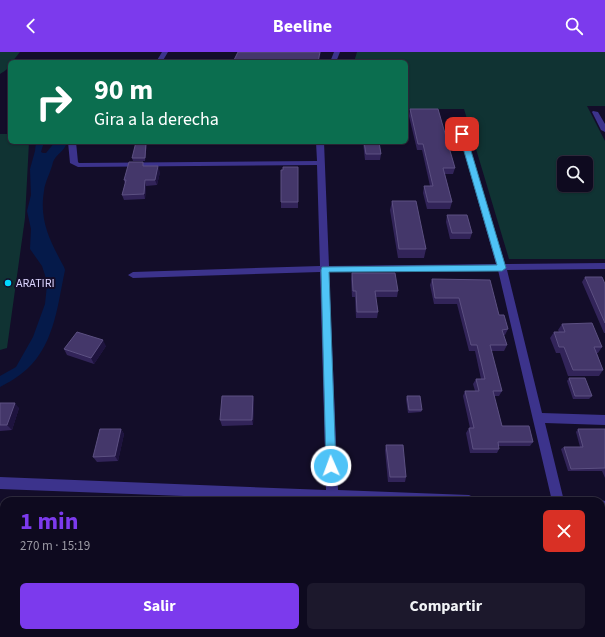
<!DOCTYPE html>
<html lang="es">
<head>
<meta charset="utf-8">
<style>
  body { margin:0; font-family:"Source Sans 3",sans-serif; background:#1c182c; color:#f1f3f6; height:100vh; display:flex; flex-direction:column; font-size:15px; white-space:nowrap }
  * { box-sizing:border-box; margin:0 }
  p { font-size:13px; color:#9b9aa4 }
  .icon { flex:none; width:22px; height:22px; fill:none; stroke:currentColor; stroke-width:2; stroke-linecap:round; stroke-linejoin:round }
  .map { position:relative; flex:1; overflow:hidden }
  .panel { position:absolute; left:0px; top:445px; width:605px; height:140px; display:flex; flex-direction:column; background:#0e0a1f; border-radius:12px 12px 0 0; box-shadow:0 1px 3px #0004,0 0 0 1px #2e2b3d }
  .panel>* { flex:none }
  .top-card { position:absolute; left:8px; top:8px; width:400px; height:84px; border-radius:6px; box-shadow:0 1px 3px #0004,0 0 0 1px #2e2b3d; background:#0b6e4f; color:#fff; overflow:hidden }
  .controls { position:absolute; left:557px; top:104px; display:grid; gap:8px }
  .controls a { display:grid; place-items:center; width:36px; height:36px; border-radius:6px; background:#0e0a1f; box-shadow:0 1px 3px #0004,0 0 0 1px #2e2b3d; font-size:20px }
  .pin { position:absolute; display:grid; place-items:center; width:34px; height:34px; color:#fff; margin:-17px; border-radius:8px; box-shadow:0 2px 6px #0006 }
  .me { position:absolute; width:44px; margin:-22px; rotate:358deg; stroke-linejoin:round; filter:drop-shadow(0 0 3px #0008) }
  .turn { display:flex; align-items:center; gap:14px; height:84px; padding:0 20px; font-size:18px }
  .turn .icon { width:52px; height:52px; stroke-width:2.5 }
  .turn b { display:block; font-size:28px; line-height:34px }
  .round { display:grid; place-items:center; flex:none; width:42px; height:42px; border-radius:6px; background:#1c182c }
  .summary { display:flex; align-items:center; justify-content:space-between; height:68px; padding:0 20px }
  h1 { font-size:24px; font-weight:700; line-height:30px; color:#7c3aed }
  .action { display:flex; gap:8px; margin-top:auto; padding:8px 20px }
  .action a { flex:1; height:46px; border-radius:6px; background:#7c3aed; color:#fff; font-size:16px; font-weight:700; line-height:46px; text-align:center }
  .action a+a { background:#1c182c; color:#f1f3f6 }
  header { display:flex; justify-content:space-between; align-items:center; height:52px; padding:0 20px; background:#7c3aed; color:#fff; font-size:18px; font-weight:700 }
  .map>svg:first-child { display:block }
  .green { fill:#103333; fill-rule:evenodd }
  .water { fill:#051a4a }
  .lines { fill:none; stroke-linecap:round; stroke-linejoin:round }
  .street { fill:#3c338c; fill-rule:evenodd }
  .wall { fill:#322459 }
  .shaded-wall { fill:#1e133e }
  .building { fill:#44376a; stroke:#5c5082 }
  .route { fill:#4fc3f7; stroke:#337fa1 }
  .poi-dot { fill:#01d7ff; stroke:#130d29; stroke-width:1.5 }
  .labels { text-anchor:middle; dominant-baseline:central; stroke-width:4; stroke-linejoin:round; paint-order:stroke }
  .poi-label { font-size:12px; fill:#dcd5ff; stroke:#130d29; text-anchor:start }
</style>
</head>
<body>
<header><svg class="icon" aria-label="back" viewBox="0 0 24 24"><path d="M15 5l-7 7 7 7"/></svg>Beeline<svg class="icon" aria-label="search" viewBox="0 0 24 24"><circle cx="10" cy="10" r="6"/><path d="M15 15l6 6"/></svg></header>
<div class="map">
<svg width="605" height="585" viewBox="0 0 605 585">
  <rect width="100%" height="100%" fill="#130d29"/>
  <!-- green -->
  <path class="green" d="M0 0H20L12 10H10C10 16 5 19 0 22Z
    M357 0H605V54H587L605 89V207H509L464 57H406V10H354ZM564 111H586V133H564Z
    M0 82H10V90H29L25 166 7 296 0 298Z"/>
  <!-- water -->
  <path class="water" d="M36 90H44L41 100 43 101H46L55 90H67C65 99 56 102 53 110 51 120 45 129 44 139 39 169 50 189 64 215L65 218C57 256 54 297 21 322 15 327 7 331 0 335V324L16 315 33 285 45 252 47 233 45 223 42 214 30 197 31 177 27 159 31 143 30 117 35 99Z"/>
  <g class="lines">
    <!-- street -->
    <path class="street" d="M162 0H168L162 10H156Z
      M334 0H340L336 10H330Z
      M593 59 598 60 605 72V80L601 78 592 60Z
      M458 66 461 68 505 212 605 211V217L507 218 542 361 605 363V373L545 371 564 449H552L498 218 329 220 338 438 469 443 473 445 475 449H317L0 437V425L326 438 320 220 133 226 128 223 133 220 320 214 317 113 78 115 70 111 68 90H76L78 110 79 111 317 109 316 90H324L329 214 496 212 455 68Z
      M601 448 605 449V461L601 460V449H599Z
      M433 581H447V585H433Z"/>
  </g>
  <!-- wall -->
  <path class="wall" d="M410 57 455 116 453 122H445L452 150 450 157H427L423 141 424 134H430L422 98H417L409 64Z
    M147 90 145 109H133L132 106Z
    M363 90H379L381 102 380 108H365Z
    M144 114 160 120 157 133 146 134 145 147 124 148 122 143 125 132 124 128Z
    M298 115V156H281V150Z
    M392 149 426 197 424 206H398L390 158Z
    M447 163 472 181 470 187H450L446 170Z
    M352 221 398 239 397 245H376L378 260 377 266H356L355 245H352L351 227Z
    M585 225 605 232V281H604L582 230Z
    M432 227 499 263 508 277 505 283H504L507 293 504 299H491L502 339 499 344H494L502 374 533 390 530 394H499V397L497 401H470L466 381 469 376H470L463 344 465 339H475L473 332 476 327H481L475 299H469L457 252H434L430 233Z
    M562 272 602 295 598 301H597L603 318 599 324H568L560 301H556L550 286 554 280H559L558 278Z
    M106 294 94 312 67 303 64 297Z
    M569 326 592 344 589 347H573L567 329Z
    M253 344 254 350 253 373 222 374 220 368Z
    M407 344 422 358 421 360 408 361 406 347Z
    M0 351 19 356 12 378 0 379Z
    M121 377 124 382 118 409 97 410 93 405Z
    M578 377H605V426L602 419H568L561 397 564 395H580L576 380Z
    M386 393 406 425 405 430H388L385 398Z
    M206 581H232V582L207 583Z
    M503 581H571L572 585H504Z"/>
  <!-- shaded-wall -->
  <path class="shaded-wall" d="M320 0H321L319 10H318Z
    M146 90H147L145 109V106Z
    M158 114 160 120 157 133 155 128Z
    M145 128 146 134 145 147 144 142Z
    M103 288 106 294 94 312 91 306Z
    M253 344 254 350 253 373 252 368Z
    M15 351 19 356 12 378 7 373Z
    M121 377 124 382 118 409 115 404Z"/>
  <!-- building -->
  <path class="building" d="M238 0H320L318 10H233Z
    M410 57H438L455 116H443L452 150H428L424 134H433L423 92H418Z
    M136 90H146L145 106H132Z
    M364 90H379L381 102H366Z
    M129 110H143V114H158L155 128H145L144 142 122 143 126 128H124Z
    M283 115H298V150H281V118H283Z
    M392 149H416L426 197H399Z
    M447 163H467L472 181H452Z
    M352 221H395L398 239H375L378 260H357L356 239H353Z
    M585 225H602L605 232V271Z
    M432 227 490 228 499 263H504L508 277 502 278 507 293H490L502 339H493L502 374H529L533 390H498L499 397H473L469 376H474L465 339H479L476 327H485L477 293H471L459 246H435Z
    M592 271 602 295H594L603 318H573L564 295H559L554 280H565L562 272Z
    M77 280 103 288 91 306 64 297Z
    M569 326H585L592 344H575Z
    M222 344H253L252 368H220Z
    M407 344H420L422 358H409Z
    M0 351H15L7 373H0Z
    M100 377H121L115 404 93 405Z
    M578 377H605V416L571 417 564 395H583Z
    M386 393H403L406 425H390Z
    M509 581H571L572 585H509Z"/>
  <!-- route -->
  <path class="route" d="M460 81 466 82 506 216 502 219 329 220 336 414 335 418 331 419 327 418 326 414 321 218 322 215 497 213 459 82Z"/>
  <!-- markers -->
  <circle class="poi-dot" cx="8" cy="231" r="4"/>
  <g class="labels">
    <!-- poi labels -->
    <g class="poi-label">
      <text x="16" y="231">ARATIRI</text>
    </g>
  </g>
</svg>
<div class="controls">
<a><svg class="icon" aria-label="search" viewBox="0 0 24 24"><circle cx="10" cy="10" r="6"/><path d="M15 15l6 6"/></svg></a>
</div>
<div class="pin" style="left:462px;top:82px;background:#d93025"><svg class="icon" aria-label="arrive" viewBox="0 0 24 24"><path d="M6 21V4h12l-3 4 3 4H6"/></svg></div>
<svg class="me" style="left:331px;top:414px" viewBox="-20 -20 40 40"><circle r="17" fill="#4fc3f7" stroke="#fff" stroke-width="3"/><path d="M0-11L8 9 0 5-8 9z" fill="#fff"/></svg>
<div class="top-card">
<div class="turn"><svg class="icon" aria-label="right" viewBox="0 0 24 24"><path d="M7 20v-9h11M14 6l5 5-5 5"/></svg><div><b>90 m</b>Gira a la derecha</div></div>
</div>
<section class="panel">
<div class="summary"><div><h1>1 min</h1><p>270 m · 15:19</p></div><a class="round" style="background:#d93025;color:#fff"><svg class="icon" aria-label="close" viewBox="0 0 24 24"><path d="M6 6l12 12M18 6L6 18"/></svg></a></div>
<div class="action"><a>Salir</a><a>Compartir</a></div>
</section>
</div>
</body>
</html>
